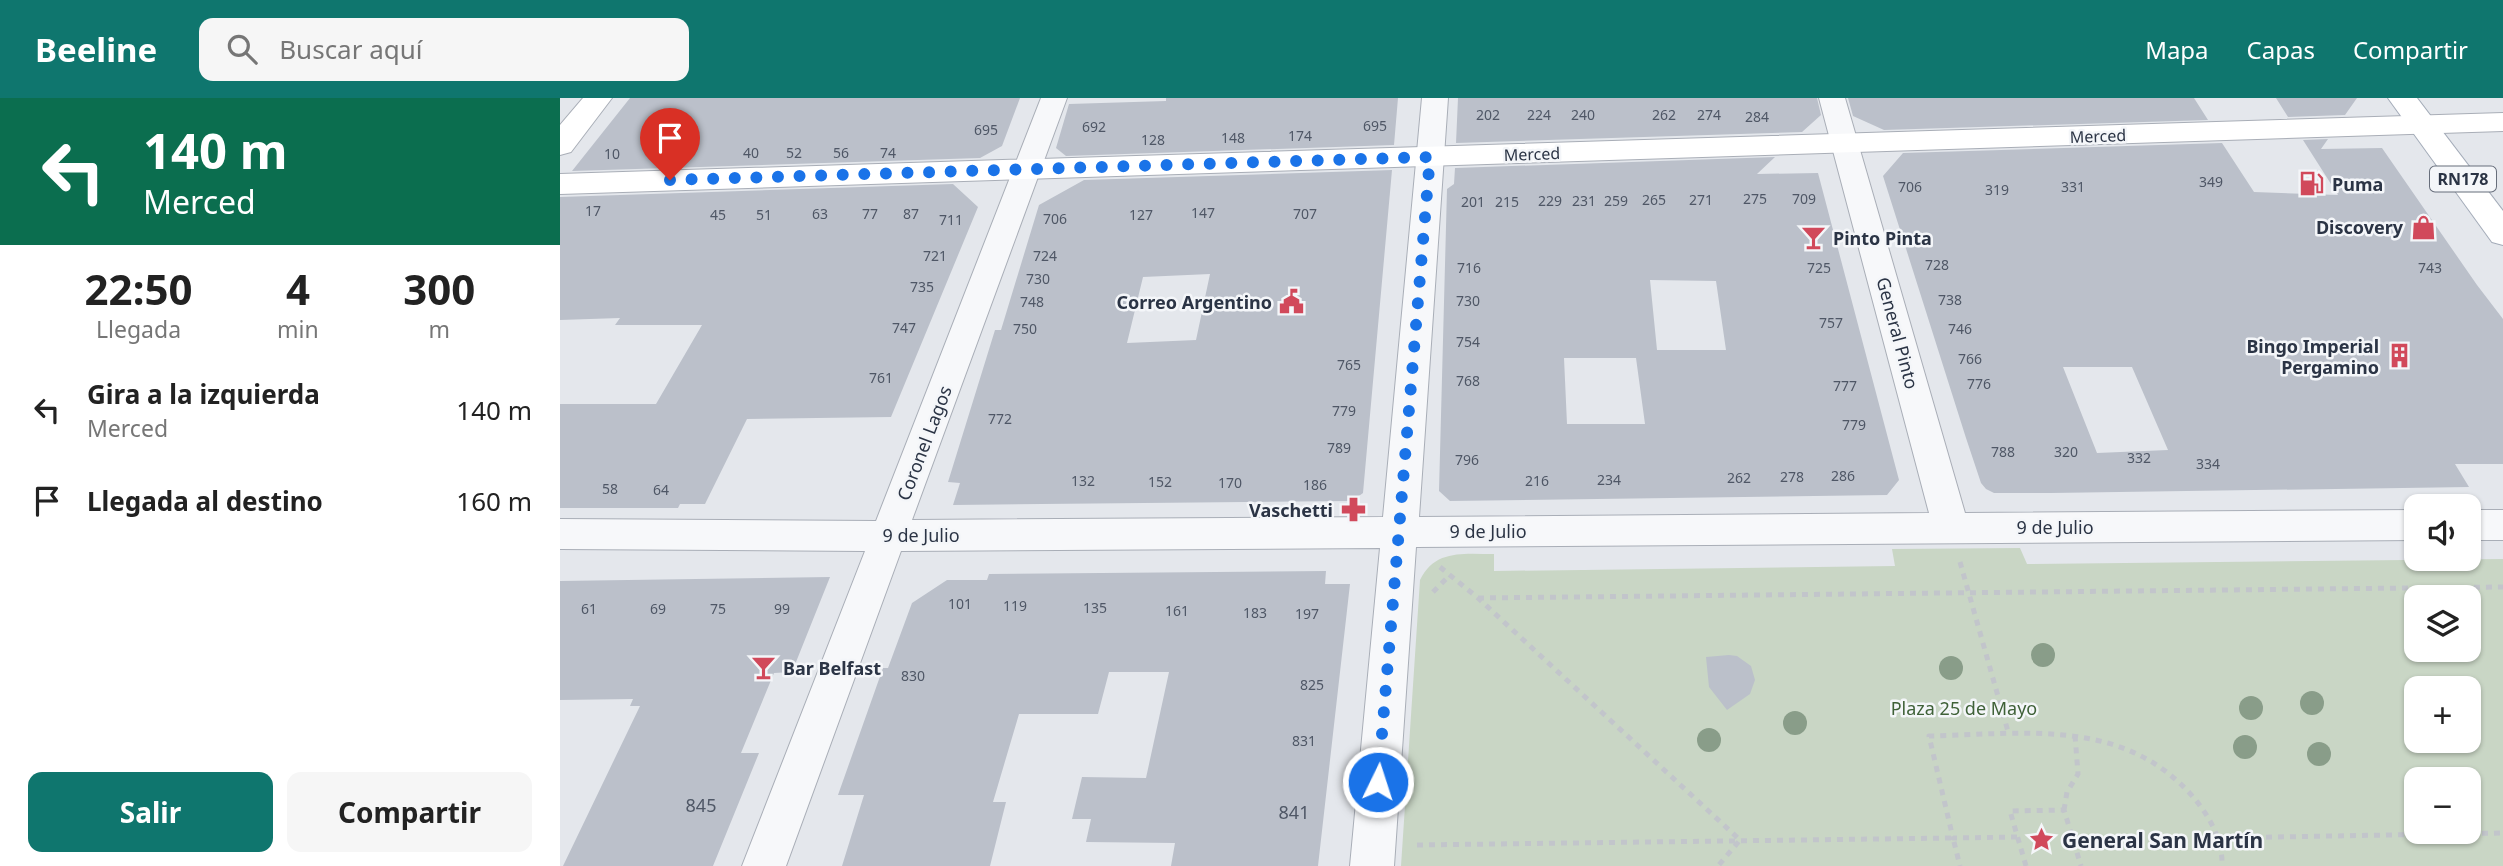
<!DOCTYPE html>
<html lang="es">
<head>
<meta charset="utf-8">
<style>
  body { margin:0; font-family:"Noto Sans",sans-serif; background:#f6f6f6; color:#222; height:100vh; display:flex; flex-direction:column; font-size:26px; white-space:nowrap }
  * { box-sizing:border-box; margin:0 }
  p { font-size:23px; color:#767676 }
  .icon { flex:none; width:38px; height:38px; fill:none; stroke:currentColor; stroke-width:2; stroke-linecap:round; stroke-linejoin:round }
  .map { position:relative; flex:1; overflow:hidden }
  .drawer { display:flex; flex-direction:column; background:#fff; width:560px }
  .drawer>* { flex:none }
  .hud { background:#0b6e4f; color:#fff; overflow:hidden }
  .fabs { position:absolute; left:1844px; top:396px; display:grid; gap:14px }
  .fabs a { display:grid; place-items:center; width:77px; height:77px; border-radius:14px; background:#fff; box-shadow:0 2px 5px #0004; font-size:35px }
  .pin { position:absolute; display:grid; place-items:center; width:60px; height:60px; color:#fff; margin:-72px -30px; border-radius:50% 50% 50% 0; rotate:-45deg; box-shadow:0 0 7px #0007 }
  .pin .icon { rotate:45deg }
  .me { position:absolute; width:77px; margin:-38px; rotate:4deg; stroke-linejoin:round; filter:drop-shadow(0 0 5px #0008) }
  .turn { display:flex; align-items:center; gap:24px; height:147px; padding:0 28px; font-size:32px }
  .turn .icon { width:91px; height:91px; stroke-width:2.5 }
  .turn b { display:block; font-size:49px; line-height:60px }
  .eta { display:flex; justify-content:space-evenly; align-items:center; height:119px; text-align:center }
  .eta b { font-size:42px; font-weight:700; line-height:49px }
  .button { display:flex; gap:14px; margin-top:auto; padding:14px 28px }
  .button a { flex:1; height:80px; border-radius:14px; background:#0f766e; color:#fff; font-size:28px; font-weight:700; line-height:80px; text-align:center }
  .button a+a { background:#f6f6f6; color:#222 }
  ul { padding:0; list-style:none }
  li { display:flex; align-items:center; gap:21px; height:91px; padding:0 28px }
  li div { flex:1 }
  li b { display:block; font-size:26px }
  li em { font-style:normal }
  header { display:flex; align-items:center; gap:42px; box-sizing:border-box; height:98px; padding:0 35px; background:#0f766e; color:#fff }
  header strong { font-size:33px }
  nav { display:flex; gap:38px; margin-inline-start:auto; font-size:24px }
  .search { width:490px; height:63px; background:#f6f6f6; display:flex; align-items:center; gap:18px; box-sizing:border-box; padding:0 24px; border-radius:14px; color:#767676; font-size:26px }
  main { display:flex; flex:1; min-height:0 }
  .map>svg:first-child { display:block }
  .green { fill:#c9d6c5; fill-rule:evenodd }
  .building { fill:#bbc0ca; fill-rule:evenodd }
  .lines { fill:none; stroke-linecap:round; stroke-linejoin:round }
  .street-casing { stroke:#a9aeb7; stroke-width:2 }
  .secondary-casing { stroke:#a9aeb7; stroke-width:2 }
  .primary-casing { stroke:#a3abb8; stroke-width:2 }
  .path { stroke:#c2c5cb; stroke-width:5; stroke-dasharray:6 6; stroke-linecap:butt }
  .street { fill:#f7f8fa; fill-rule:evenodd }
  .secondary { fill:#fff; fill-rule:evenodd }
  .primary { fill:#fff; fill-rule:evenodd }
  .tree { fill:#899d89 }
  .route { stroke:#1a73e8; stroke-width:12; stroke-dasharray:0 21.6 }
  .labels { text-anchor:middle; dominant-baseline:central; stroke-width:5; stroke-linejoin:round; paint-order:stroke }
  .number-label { font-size:14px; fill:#4f5766 }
  .far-street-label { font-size:16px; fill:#2b3445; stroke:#f4f6f9 }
  .shield { fill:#f4f6f9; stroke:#676e7b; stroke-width:2 }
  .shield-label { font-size:16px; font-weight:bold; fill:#2b3445 }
  .poi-label { font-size:18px; font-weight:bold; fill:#2b3445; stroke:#f4f6f9; text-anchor:end }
  .street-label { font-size:18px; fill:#2b3445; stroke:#f4f6f9 }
  .park-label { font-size:18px; fill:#3f6138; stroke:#f4f6f9 }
  .near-number-label { font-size:18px; fill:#4f5766 }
  .near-poi-label { font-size:21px; font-weight:bold; fill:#2b3445; stroke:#f4f6f9; text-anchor:start }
</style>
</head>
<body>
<header>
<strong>Beeline</strong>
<div class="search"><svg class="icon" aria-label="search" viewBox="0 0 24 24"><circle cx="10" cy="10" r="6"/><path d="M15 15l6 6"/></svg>Buscar aquí</div>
<nav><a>Mapa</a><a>Capas</a><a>Compartir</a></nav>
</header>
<main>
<section class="drawer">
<div class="hud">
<div class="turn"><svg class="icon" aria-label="left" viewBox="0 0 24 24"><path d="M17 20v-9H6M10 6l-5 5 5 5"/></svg><div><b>140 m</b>Merced</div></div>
</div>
<div class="eta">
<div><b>22:50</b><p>Llegada</p></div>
<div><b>4</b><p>min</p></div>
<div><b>300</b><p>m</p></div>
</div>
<ul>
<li><svg class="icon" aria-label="left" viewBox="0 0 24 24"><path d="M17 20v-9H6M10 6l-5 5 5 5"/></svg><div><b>Gira a la izquierda</b><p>Merced</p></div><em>140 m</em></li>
<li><svg class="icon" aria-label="arrive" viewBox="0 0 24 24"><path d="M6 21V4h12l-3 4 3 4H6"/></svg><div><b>Llegada al destino</b></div><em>160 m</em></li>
</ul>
<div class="button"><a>Salir</a><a>Compartir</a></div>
</section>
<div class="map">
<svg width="1943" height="768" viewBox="0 0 1943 768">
  <rect width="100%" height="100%" fill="#e4e7ec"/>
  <!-- green -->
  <path class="green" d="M1460 450 1467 466 1943 461V768H841L860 482C875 451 904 456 934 456V473L1335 468 1332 451ZM1857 499H1909V551H1857ZM1857 590H1909V642H1857ZM1857 681H1909V733H1857Z"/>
  <!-- building -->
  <path class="building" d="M70 0H460L442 48 420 60 12 73Z
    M606 0H838L834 47 506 58 496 50 509 6 606 3Z
    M898 0H1257L1261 17 1242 34 896 45Z
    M1288 0H1634L1648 22 1324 32 1293 18Z
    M1716 0H1797L1785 17 1728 19Z
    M1768 41 1761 51 1822 50 1917 187 1943 221V366H1895L1909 389 1491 395H1434L1426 391 1421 385 1406 340 1323 78 1343 55 1662 45 1694 94 1778 97 1743 42ZM1503 269H1572L1608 352 1537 355Z
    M1215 59 1197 76 1258 75 1339 382 1327 397 890 403 879 393 887 91 894 86 895 70ZM1090 182 1156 183 1166 252H1097ZM1004 260H1076L1085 326H1007Z
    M832 72 803 395 792 403 393 407 400 385 388 384 435 232H441L479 107 524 82ZM650 176 636 242 567 245 583 179Z
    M393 86 418 109 331 319 187 321 145 406H120L118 410H0V306H96L142 227H55L60 220 0 222V99Z
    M766 473 765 486H790L758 768H611L615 745 526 744 531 721H512L522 679 586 680 609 574H549L538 616H459L433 704H446L430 768H282L304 697H278L323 570H328L352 505 387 482H427L429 476Z
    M270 479 232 574 214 575 181 655H199L153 768H3L80 608H70L73 601 0 602V483Z
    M1169 557 1177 558 1191 568 1195 582 1190 596 1167 612 1149 589 1146 559Z"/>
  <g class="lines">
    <defs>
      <path id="street" d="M481 0H507L352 422 823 419 862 0H888L859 419 1369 415 1259 0H1285L1405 415 1857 412V442L856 449 834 768H790L820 450 341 453 226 768H182L305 453 0 451V421L316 423Z
        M1909 412H1943V442H1909Z"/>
      <path id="secondary" d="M23 0H52L11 54 0 57V27Z
        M1943 15V33L0 96V76Z"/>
      <path id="primary" d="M1828 0H1857L1943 113V147L1932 144Z"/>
    </defs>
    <!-- street casing -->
    <use href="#street" class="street-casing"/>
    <!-- secondary casing -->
    <use href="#secondary" class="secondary-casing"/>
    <!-- primary casing -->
    <use href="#primary" class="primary-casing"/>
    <!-- path -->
    <path class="path" d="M1400 464 1449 637
      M880 469 918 500 1180 742 1158 768
      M873 494 890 477
      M918 500 1943 489
      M1504 712 1507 694 1518 676 1515 637
      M1457 739 1393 740 1369 638C1466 636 1564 619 1634 700 1650 719 1663 743 1662 768
      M1658 740 1943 735
      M857 747 1393 740 1400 768
      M1466 768 1450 713 1504 712 1521 768"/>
    <!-- street -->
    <use href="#street" class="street"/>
    <!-- secondary -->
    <use href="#secondary" class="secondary"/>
    <!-- primary -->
    <use href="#primary" class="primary"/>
  </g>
  <!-- trees -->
  <g class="tree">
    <circle cx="1483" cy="557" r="12"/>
    <circle cx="1391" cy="570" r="12"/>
    <circle cx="1752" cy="605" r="12"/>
    <circle cx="1691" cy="610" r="12"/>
    <circle cx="1235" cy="625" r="12"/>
    <circle cx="1149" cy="642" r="12"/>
    <circle cx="1685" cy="649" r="12"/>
    <circle cx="1759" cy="656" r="12"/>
  </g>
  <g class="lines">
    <!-- route -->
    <path class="route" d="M110 82 870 59 818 684"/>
  </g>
  <!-- icons -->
  <defs>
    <symbol id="fuel-bare" viewBox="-9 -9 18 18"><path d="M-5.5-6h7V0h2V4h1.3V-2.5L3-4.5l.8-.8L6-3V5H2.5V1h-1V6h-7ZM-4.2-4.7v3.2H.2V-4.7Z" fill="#d1495b" stroke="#f4f6f9" stroke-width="2.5" paint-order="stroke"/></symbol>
    <symbol id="shop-bare" viewBox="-9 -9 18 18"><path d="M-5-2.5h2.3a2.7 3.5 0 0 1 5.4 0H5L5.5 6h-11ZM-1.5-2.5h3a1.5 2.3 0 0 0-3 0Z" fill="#d1495b" stroke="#f4f6f9" stroke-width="2.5" paint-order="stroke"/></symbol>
    <symbol id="bar-bare" viewBox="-9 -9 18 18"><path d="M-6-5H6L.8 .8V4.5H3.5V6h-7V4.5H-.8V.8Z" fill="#d1495b" stroke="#f4f6f9" stroke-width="2.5" paint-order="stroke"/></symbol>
    <symbol id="civic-bare" viewBox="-9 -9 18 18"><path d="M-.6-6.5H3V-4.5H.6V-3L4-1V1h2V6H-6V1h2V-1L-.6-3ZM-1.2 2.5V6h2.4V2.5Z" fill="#d1495b" stroke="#f4f6f9" stroke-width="2.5" paint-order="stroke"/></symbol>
    <symbol id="building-bare" viewBox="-9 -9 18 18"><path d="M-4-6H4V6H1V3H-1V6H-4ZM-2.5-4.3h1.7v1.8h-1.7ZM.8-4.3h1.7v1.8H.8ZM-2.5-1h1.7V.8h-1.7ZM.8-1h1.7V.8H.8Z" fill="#d1495b" stroke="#f4f6f9" stroke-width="2.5" paint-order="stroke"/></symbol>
    <symbol id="pharmacy-bare" viewBox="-9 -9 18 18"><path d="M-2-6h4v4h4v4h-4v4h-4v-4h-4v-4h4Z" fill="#d1495b" stroke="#f4f6f9" stroke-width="2.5" paint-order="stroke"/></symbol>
    <symbol id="sight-bare" viewBox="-9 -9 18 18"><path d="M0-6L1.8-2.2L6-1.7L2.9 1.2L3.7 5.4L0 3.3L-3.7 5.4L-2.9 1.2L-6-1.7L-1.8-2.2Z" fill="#d1495b" stroke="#f4f6f9" stroke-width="2.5" paint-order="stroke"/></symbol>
  </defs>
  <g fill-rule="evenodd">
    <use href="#fuel-bare" x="1734" y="68" width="35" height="35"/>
    <use href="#shop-bare" x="1846" y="112" width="35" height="35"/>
    <use href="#bar-bare" x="1236" y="122" width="35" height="35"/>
    <use href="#civic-bare" x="714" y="186" width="35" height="35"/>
    <use href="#building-bare" x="1822" y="240" width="35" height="35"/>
    <use href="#pharmacy-bare" x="776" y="394" width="35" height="35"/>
    <use href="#bar-bare" x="186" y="552" width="35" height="35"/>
    <use href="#sight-bare" x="1464" y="724" width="35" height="35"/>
  </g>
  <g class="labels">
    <!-- number labels -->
    <g class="number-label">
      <text x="928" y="16">202</text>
      <text x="979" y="16">224</text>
      <text x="1023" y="16">240</text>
      <text x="1104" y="16">262</text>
      <text x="1149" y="16">274</text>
      <text x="1197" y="18">284</text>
      <text x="815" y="27">695</text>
      <text x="534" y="28">692</text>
      <text x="426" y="31">695</text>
      <text x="740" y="37">174</text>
      <text x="673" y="39">148</text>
      <text x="593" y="41">128</text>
      <text x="191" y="54">40</text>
      <text x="234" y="54">52</text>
      <text x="281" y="54">56</text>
      <text x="328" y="54">74</text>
      <text x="52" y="55">10</text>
      <text x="1651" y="83">349</text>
      <text x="1350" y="88">706</text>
      <text x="1513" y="88">331</text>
      <text x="1437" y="91">319</text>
      <text x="1195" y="100">275</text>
      <text x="1244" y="100">709</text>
      <text x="1094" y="101">265</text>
      <text x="1141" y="101">271</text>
      <text x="990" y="102">229</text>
      <text x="1024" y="102">231</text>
      <text x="1056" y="102">259</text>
      <text x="913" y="103">201</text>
      <text x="947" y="103">215</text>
      <text x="33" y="112">17</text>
      <text x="643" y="114">147</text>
      <text x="260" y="115">63</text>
      <text x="310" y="115">77</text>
      <text x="351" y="115">87</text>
      <text x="745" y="115">707</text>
      <text x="158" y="116">45</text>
      <text x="204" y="116">51</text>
      <text x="581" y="116">127</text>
      <text x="495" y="120">706</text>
      <text x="391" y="121">711</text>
      <text x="375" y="157">721</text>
      <text x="485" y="157">724</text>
      <text x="1377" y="166">728</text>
      <text x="909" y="169">716</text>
      <text x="1259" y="169">725</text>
      <text x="1870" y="169">743</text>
      <text x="478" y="180">730</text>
      <text x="362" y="188">735</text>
      <text x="1390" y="201">738</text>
      <text x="908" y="202">730</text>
      <text x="472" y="203">748</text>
      <text x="1271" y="224">757</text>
      <text x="344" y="229">747</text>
      <text x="465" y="230">750</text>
      <text x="1400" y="230">746</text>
      <text x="908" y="243">754</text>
      <text x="1410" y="260">766</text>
      <text x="789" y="266">765</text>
      <text x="321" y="279">761</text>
      <text x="908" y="282">768</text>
      <text x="1419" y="285">776</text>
      <text x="1285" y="287">777</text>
      <text x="784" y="312">779</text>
      <text x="440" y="320">772</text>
      <text x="1294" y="326">779</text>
      <text x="779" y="349">789</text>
      <text x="1443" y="353">788</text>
      <text x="1506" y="353">320</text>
      <text x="1579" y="359">332</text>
      <text x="907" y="361">796</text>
      <text x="1648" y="365">334</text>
      <text x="1283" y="377">286</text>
      <text x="1232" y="378">278</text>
      <text x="1179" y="379">262</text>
      <text x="1049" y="381">234</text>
      <text x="523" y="382">132</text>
      <text x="977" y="382">216</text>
      <text x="600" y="383">152</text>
      <text x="670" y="384">170</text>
      <text x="755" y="386">186</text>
      <text x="50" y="390">58</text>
      <text x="101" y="391">64</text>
      <text x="400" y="505">101</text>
      <text x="455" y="507">119</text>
      <text x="535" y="509">135</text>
      <text x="29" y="510">61</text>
      <text x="98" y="510">69</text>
      <text x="158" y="510">75</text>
      <text x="222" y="510">99</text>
      <text x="617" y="512">161</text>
      <text x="695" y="514">183</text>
      <text x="747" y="515">197</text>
      <text x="353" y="577">830</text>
      <text x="752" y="586">825</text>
      <text x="744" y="642">831</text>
    </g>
    <!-- far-street labels -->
    <g class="far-street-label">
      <text transform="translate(1538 38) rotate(-2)">Merced</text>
      <text transform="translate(972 56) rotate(-2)">Merced</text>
    </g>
    <!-- shield labels -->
    <rect class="shield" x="1870" y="68.5" width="66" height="25" rx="5"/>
    <g class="shield-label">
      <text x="1903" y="81">RN178</text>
    </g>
    <!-- poi labels -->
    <g class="poi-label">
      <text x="1772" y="86" text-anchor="start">Puma</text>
      <text x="1843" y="129">Discovery</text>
      <text x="1273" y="140" text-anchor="start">Pinto Pinta</text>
      <text x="712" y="204">Correo Argentino</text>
      <text x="1819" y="248">Bingo Imperial<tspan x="1819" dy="21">Pergamino</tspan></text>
      <text x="773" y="412">Vaschetti</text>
      <text x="223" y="570" text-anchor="start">Bar Belfast</text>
    </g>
    <!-- street labels -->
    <g class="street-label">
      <text transform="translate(1338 235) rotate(75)">General Pinto</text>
      <text transform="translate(364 345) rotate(-69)">Coronel Lagos</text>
      <text x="1495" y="429">9 de Julio</text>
      <text x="928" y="433">9 de Julio</text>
      <text x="361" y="437">9 de Julio</text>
    </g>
    <!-- park labels -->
    <g class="park-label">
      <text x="1404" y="610">Plaza 25 de Mayo</text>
    </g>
    <!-- near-number labels -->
    <g class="near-number-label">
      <text x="141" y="707">845</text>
      <text x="734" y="714">841</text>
    </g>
    <!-- near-poi labels -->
    <g class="near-poi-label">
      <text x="1502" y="742">General San Martín</text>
    </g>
  </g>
</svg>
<div class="fabs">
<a><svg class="icon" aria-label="sound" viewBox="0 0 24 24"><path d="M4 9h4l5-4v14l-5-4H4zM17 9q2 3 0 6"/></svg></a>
<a><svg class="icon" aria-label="layers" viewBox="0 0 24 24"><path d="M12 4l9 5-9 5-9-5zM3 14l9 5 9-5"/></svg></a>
<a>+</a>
<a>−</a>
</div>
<div class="pin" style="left:110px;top:82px;background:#d93025"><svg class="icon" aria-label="arrive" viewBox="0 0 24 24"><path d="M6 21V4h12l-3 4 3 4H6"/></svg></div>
<svg class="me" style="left:818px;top:684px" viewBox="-20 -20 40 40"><circle r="17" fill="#1a73e8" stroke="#fff" stroke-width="3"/><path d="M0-11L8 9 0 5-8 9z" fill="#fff"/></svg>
</div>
</main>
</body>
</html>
